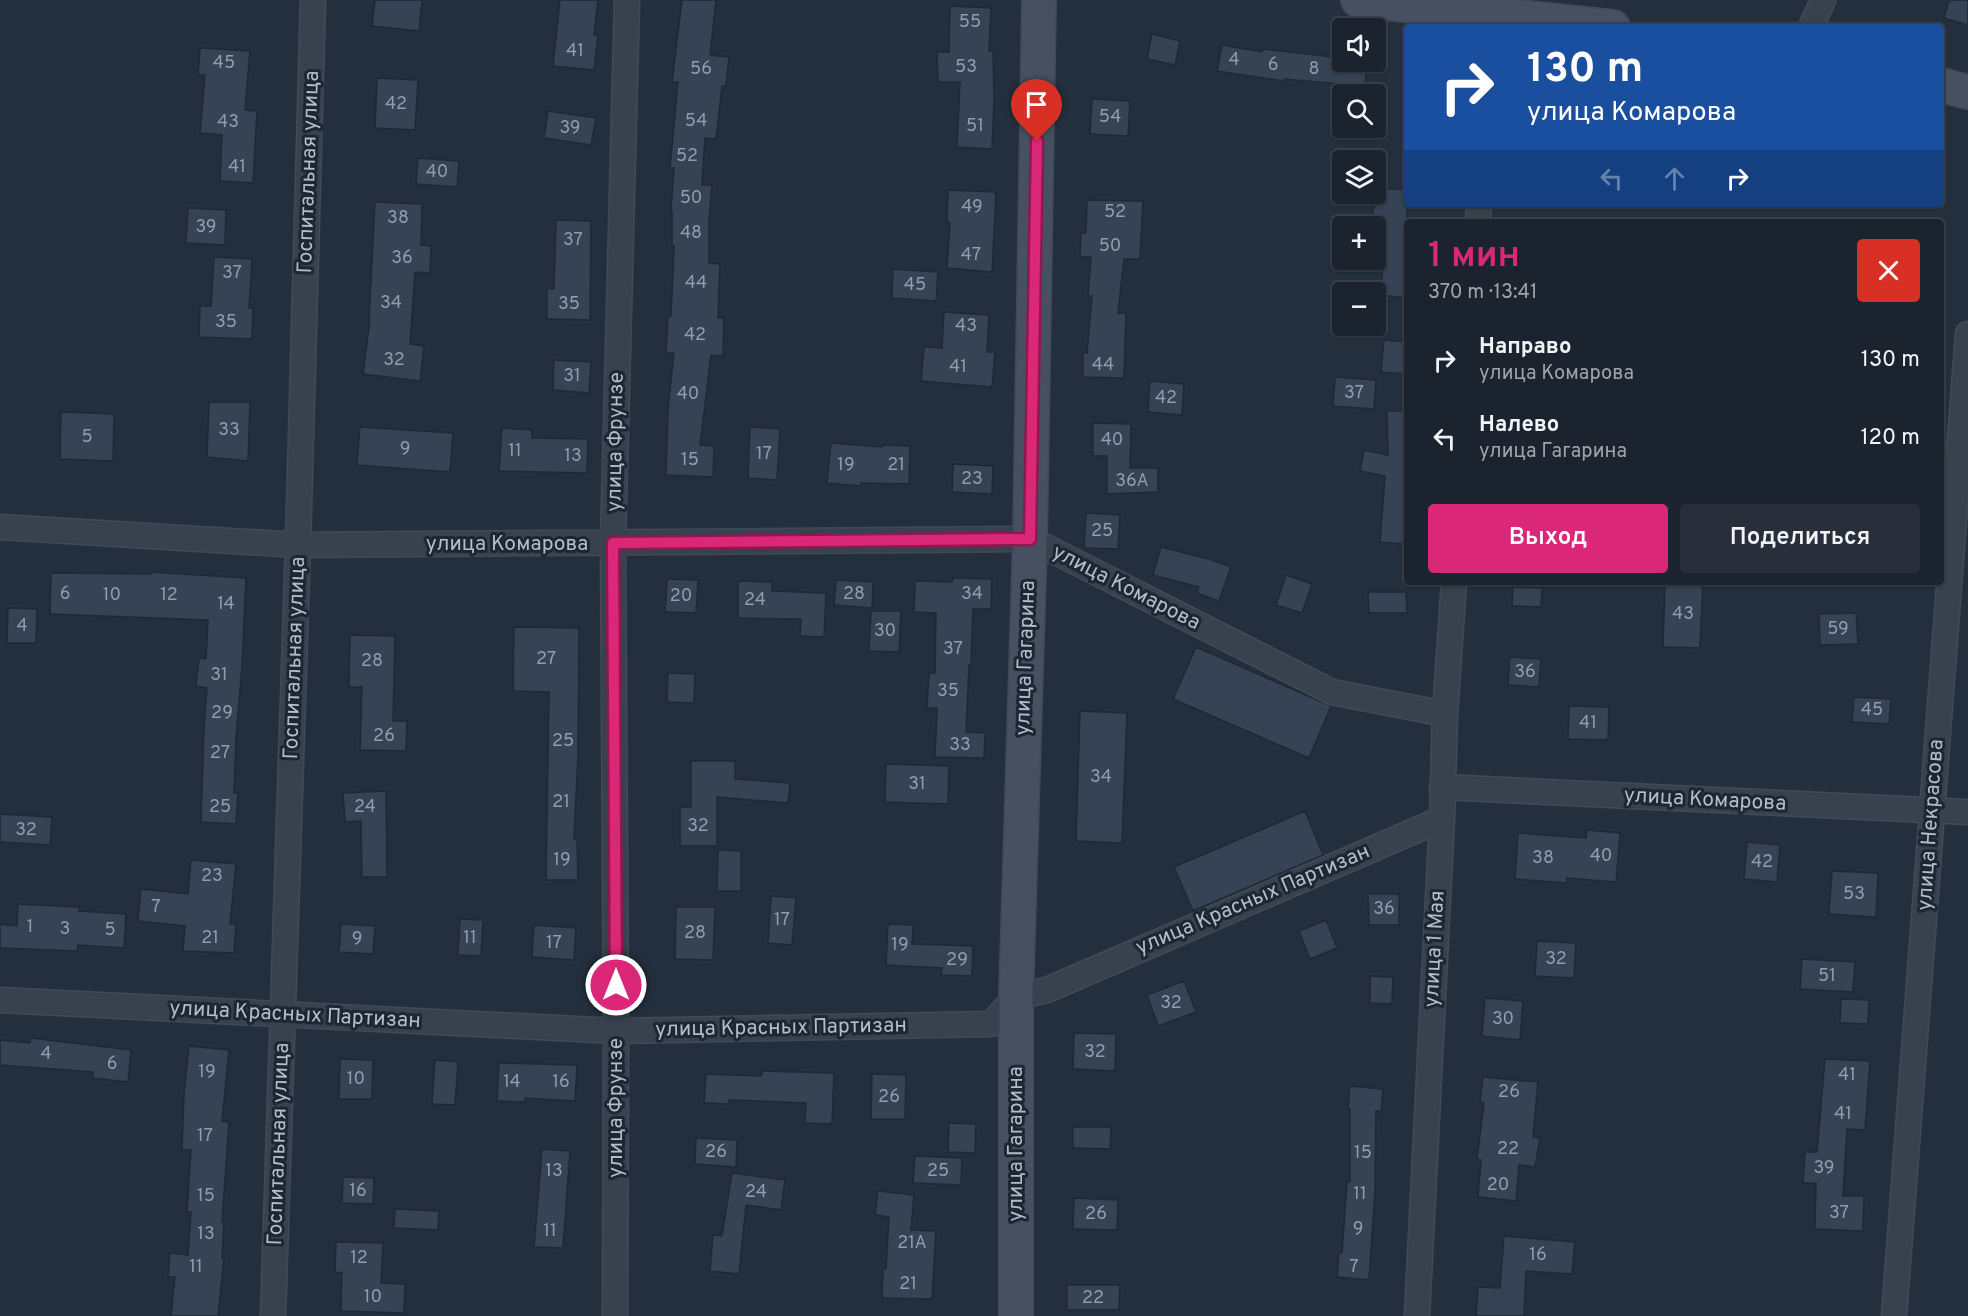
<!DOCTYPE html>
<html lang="ru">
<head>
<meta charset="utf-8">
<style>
  body { margin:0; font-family:Overpass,sans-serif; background:#282f3a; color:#f1f3f6; height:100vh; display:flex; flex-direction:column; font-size:22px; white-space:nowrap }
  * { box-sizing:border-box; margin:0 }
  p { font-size:20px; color:#a0a4aa }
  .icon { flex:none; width:33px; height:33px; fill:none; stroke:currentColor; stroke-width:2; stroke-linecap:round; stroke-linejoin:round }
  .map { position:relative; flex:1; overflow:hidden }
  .side { position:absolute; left:1404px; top:219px; width:540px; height:366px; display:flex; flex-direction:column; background:#1b232e; border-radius:6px; box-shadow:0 2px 4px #0004,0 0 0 2px #39404a }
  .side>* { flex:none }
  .hud { position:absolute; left:1404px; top:24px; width:540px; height:183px; border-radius:6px; box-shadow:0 2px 4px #0004,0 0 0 2px #39404a; background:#1a4fa0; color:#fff; overflow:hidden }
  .buttons { position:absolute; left:1332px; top:18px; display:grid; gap:12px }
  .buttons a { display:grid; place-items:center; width:54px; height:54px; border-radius:6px; background:#1b232e; box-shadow:0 2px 4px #0004,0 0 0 2px #39404a; font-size:30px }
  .pin { position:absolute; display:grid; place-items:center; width:51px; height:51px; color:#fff; margin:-62px -26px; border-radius:50% 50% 50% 0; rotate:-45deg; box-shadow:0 0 6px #0007 }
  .pin .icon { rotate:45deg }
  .me { position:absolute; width:66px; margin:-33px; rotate:0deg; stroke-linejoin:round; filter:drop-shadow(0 0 4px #0008) }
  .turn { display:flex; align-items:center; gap:21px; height:126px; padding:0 24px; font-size:27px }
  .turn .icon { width:78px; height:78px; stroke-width:2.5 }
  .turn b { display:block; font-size:42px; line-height:51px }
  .lanes { display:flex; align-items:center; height:57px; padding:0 24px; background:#0003; justify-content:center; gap:30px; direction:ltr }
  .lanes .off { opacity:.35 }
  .round { display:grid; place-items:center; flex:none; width:63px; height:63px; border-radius:6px; background:#282f3a }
  .summary { display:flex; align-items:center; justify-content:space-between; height:102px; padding:0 24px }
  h1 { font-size:36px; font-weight:600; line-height:45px; color:#db2777 }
  .cta { display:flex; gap:12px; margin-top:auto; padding:12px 24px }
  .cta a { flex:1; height:69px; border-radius:6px; background:#db2777; color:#fff; font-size:24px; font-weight:600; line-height:69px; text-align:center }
  .cta a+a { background:#282f3a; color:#f1f3f6 }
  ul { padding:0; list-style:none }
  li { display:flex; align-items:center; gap:18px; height:78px; padding:0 24px }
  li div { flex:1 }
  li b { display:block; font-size:22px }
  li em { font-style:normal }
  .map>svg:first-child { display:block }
  .building { fill:#364354; stroke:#1f2835; stroke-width:1.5 }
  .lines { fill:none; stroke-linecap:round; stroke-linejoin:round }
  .street-casing { stroke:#414a57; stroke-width:27 }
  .secondary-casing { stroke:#414a57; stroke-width:36 }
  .street { stroke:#38414e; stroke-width:24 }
  .secondary { stroke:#465061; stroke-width:33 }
  .route-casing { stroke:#8e194d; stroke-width:15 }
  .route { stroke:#db2777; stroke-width:10 }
  .labels { text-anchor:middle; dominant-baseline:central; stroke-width:6; stroke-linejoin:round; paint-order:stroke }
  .number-label { font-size:18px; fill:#929caa }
  .street-label { font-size:21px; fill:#b4bcc9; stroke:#1d2633 }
</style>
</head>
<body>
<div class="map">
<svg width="1968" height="1316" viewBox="0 0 1968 1316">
  <rect width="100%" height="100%" fill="#242f3e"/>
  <!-- building -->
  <path class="building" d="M375 0H422L419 31 372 26Z
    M560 0H598L594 35H598L594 70 553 66Z
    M682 0H716L710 55 729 57 726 86H722L716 139 705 138 702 185H712L709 220V263L720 264 718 318H724L723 356 711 355 700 445 714 446 713 477 666 475 668 409 674 353H666L668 316H671L674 246H672V211L671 210 674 168H670L678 82H672Z
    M1949 0H1968V25L1944 18Z
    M950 6 991 8 989 51H993L994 99 992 149 957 147 960 82H938L937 52H949Z
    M1152 34 1180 41 1175 65 1147 59Z
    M1222 45 1262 52 1263 49 1342 58V62H1367L1365 86 1284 79V81L1217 71Z
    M200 48 250 51 245 110 257 111 253 183 220 181 222 135 200 133 205 75H198Z
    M377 78 418 80 415 130 375 128Z
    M1092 99 1130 101 1128 136 1090 134Z
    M548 111 596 118 591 145 544 138Z
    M418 158 459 161 457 187 416 184Z
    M1376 188 1407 190V298L1380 295 1385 251 1376 250 1375 215H1373Z
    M948 190 996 192 992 272 947 268 950 223 947 222Z
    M1087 200 1143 201 1140 259H1124L1118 313H1126L1124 378 1083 377V353H1087L1092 296H1088L1091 257H1080L1081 233H1086Z
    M375 202 422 204 421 245 431 246 430 273 415 272 410 344 424 346 420 381 363 374 370 319 369 318Z
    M188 208 226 210 225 245 186 243Z
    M556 220 591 221 590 320 547 319V288L554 289Z
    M214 257 252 259 249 308H253L252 339 199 337 200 306H211Z
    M893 269 938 272 936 301 892 298Z
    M944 312 989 315 987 352H995L992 387 921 381 924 347 942 348Z
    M1384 340 1407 342V374L1381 372Z
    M554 360 591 362 589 393 553 390Z
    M1335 377 1376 380 1374 409 1333 406Z
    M1150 381 1184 384 1182 415 1148 412Z
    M209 402H250L248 461 207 457Z
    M1387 411H1407V517L1404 544 1380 542 1385 476 1360 471 1364 450 1388 455Z
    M61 412 114 414 113 461 60 459Z
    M1093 423 1131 424 1130 468H1158V492L1107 494V456H1093Z
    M360 427 453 433 450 472 357 465Z
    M750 427 780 429 777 480 748 478Z
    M502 428 532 430V438L588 439 587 473 499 471Z
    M831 443 882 447V445L910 446 909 484 861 483V486L827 483Z
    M953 464 993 466 992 494 952 492Z
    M1086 513 1120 515 1118 549 1084 548Z
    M1161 547 1209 559 1231 567 1219 601 1197 593 1199 587 1153 575Z
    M151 572 246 578 242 666 236 739 234 793H238L236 824 201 822 204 726 207 688 196 686 199 658 206 659 208 620 50 614 51 573 151 574Z
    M1286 575 1312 584 1302 613 1276 605Z
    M953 578 992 579 991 609H973L971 665H969L966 732 985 733 984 758 935 757 937 708H927L929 673H935L936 613 914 612 915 581 952 582Z
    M667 579 698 580 696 613 665 612Z
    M836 580 873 582 872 608 834 605Z
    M738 581 772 582V591L826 593 824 637 800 636 801 619 738 618Z
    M1665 582H1703L1700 648 1663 647Z
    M1513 587 1542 588 1541 607 1512 606Z
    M1368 592H1406L1407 613H1369Z
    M8 608 37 609 36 643H7Z
    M871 611H901L899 652 869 651Z
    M1856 613 1858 644 1820 645 1819 614Z
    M514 627 579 628 578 754 574 839H577L578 880H546L549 692 513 691Z
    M350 635 395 636 393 721H407L406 751 360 750 362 687H349Z
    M1196 647 1331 706 1309 758 1173 699Z
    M1510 657 1541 659 1539 687 1508 685Z
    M668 673 695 674 694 703 667 702Z
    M1854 697 1891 699 1889 724 1852 722Z
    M1569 706 1609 707 1608 740 1568 739Z
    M1080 711 1127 713 1122 843 1076 841Z
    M691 761H735V779L790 783 788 803 717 797V846H680V807H691Z
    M886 764 949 766 948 804 885 802Z
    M386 791 387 877H362L361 821 345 822 343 793Z
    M1305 811 1323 855 1193 911 1174 867Z
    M0 814 52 817 50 845 0 842Z
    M1587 830 1620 833 1616 882 1567 878V883L1515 879 1518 833 1586 838Z
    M1747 842 1780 845 1777 882 1744 879Z
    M718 850 741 851V891H717Z
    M191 860 236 864 230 924H236L234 953 183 951 185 926 138 921 141 889 188 894Z
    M1832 871 1878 873 1876 917 1829 914Z
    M1368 894H1399V925H1369Z
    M771 896 796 898 792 945 768 943Z
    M18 904 79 907V911L126 914 124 948 78 945 77 951 0 948V924L17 926Z
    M676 907H715L713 960 675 959Z
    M460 919 483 920 481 956 458 955Z
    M1326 920 1337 948 1310 959 1299 931Z
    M341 924 375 926 373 954 339 952Z
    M888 924 913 925 912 944 973 946 972 976 941 975 942 968 886 965Z
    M534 925 576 928 574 960 532 957Z
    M1537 941 1576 943 1574 978 1535 976Z
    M1802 959 1855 962 1853 992 1800 989Z
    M1370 976 1393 977 1392 1004 1370 1003Z
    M1184 981 1196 1012 1158 1026 1147 995Z
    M1485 998 1523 1001 1520 1040 1482 1036Z
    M1841 999 1869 1000 1868 1024 1840 1023Z
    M1074 1033 1116 1034 1115 1071 1073 1069Z
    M31 1038 131 1050 128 1082 93 1078V1072L0 1065V1040L30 1043Z
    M189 1046 229 1050 222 1121 229 1122 222 1222H224L222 1258H224L218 1316H171L175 1277H168L170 1253 188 1255 191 1212H187L191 1150H182L184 1094Z
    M340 1059 373 1060 372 1099H339Z
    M1825 1059 1870 1061 1865 1130 1847 1129 1843 1196H1864L1863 1231 1815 1229 1816 1183H1803L1805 1152H1817Z
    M435 1060 458 1062 455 1105 432 1104Z
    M499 1063 577 1065 575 1101 525 1098V1102L497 1101Z
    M762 1071 834 1073 832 1124 805 1123 806 1103 729 1100V1104L704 1103 706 1074 761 1076Z
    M872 1074 906 1075 905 1119H871Z
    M1483 1077 1538 1082 1533 1137 1540 1138 1535 1167 1519 1165 1516 1201 1478 1197 1481 1160 1477 1159 1484 1103 1480 1102Z
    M1350 1086 1383 1089 1381 1112 1376 1111 1375 1191 1369 1280 1337 1277 1339 1253H1342L1347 1182H1350V1109H1348Z
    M949 1123 976 1124 975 1153 948 1152Z
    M1073 1127H1111L1110 1149 1073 1148Z
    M696 1138 737 1140 736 1167 695 1164Z
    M542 1149 570 1151 563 1248 534 1247Z
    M915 1156 962 1158 961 1185 913 1183Z
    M732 1173 785 1180 781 1210 746 1205 739 1274 710 1271 713 1235 722 1236Z
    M343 1177 374 1178 373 1204 342 1203Z
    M878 1191 914 1195 911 1230 936 1231 932 1299 882 1298 883 1269H886L889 1217 875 1215Z
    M1074 1198 1118 1200 1117 1230 1073 1229Z
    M395 1209 439 1211 438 1230 394 1228Z
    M1504 1236 1575 1242 1572 1274 1526 1271 1524 1316H1476L1478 1287 1500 1288Z
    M336 1242 383 1243 381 1283 405 1284 404 1313 341 1311 342 1273 335 1272Z
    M1067 1285H1120L1119 1310H1067Z"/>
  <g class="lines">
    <defs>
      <path id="street" d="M1811 27 1823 0
        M1478 222 1479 204
        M0 527 298 545 1030 539 1332 692 1445 714
        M1442 787 1968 812
        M0 1000 616 1031 991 1024 1016 997 1047 990 1442 819
        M273 1316 298 545 313 0
        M615 1316 616 1031 613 543 627 0
        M1417 1316 1442 819 1445 714 1454 582
        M1894 1316 1968 334"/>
      <path id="secondary" d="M1358 0 1613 27
        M1941 85 1968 92
        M1016 1316V997L1030 539 1039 0"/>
    </defs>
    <!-- street casing -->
    <use href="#street" class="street-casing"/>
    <!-- secondary casing -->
    <use href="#secondary" class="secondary-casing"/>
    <!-- street -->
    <use href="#street" class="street"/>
    <!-- secondary -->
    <use href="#secondary" class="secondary"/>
  </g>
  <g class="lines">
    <defs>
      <path id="route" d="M616 985 613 543 1030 539 1037 141"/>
    </defs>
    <!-- route casing -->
    <use href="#route" class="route-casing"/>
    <!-- route -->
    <use href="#route" class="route"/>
  </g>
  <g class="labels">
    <!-- number labels -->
    <g class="number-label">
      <text x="970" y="22">55</text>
      <text x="575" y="51">41</text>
      <text x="1234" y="60">4</text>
      <text x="224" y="63">45</text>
      <text x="1273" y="65">6</text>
      <text x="966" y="67">53</text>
      <text x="701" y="69">56</text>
      <text x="1314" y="69">8</text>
      <text x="396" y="104">42</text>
      <text x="1110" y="117">54</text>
      <text x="696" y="121">54</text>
      <text x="228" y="122">43</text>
      <text x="975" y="126">51</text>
      <text x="570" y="128">39</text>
      <text x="687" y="156">52</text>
      <text x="237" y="167">41</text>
      <text x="437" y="172">40</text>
      <text x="691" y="198">50</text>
      <text x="972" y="207">49</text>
      <text x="1115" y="212">52</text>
      <text x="398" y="218">38</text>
      <text x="206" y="227">39</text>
      <text x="691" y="233">48</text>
      <text x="573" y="240">37</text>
      <text x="1110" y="246">50</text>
      <text x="971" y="255">47</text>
      <text x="402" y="258">36</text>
      <text x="232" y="273">37</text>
      <text x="696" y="283">44</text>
      <text x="915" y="285">45</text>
      <text x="391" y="303">34</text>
      <text x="569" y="304">35</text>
      <text x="226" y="322">35</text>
      <text x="966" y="326">43</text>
      <text x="695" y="335">42</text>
      <text x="394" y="360">32</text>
      <text x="1103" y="365">44</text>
      <text x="958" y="367">41</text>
      <text x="572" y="376">31</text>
      <text x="1354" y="393">37</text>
      <text x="688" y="394">40</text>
      <text x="1166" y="398">42</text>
      <text x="229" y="430">33</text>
      <text x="87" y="437">5</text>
      <text x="1112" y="440">40</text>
      <text x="405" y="449">9</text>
      <text x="515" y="451">11</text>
      <text x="764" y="454">17</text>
      <text x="573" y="456">13</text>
      <text x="690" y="460">15</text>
      <text x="846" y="465">19</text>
      <text x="896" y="465">21</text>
      <text x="972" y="479">23</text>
      <text x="1132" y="481">36А</text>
      <text x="1102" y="531">25</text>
      <text x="65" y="594">6</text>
      <text x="854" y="594">28</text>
      <text x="972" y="594">34</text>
      <text x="112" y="595">10</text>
      <text x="169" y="595">12</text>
      <text x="681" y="596">20</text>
      <text x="755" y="600">24</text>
      <text x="226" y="604">14</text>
      <text x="1683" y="614">43</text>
      <text x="22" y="626">4</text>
      <text x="1838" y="629">59</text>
      <text x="885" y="631">30</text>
      <text x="953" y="649">37</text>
      <text x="546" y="659">27</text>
      <text x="372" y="661">28</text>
      <text x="1525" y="672">36</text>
      <text x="219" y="675">31</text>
      <text x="948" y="691">35</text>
      <text x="1872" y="710">45</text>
      <text x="222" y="713">29</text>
      <text x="1588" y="723">41</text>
      <text x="384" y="736">26</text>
      <text x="563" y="741">25</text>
      <text x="960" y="745">33</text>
      <text x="220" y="753">27</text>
      <text x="1101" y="777">34</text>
      <text x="917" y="784">31</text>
      <text x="561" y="802">21</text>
      <text x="220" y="807">25</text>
      <text x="365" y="807">24</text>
      <text x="698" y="826">32</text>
      <text x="26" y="830">32</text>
      <text x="1601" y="856">40</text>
      <text x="1543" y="858">38</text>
      <text x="562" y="860">19</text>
      <text x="1762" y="862">42</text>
      <text x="212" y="876">23</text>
      <text x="1854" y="894">53</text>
      <text x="156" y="907">7</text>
      <text x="1384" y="909">36</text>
      <text x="782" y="920">17</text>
      <text x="30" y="927">1</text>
      <text x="65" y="929">3</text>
      <text x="110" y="930">5</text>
      <text x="695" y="933">28</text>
      <text x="210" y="938">21</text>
      <text x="470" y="938">11</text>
      <text x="357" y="939">9</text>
      <text x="554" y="943">17</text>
      <text x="900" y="945">19</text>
      <text x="1556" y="959">32</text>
      <text x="957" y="960">29</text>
      <text x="1827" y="976">51</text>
      <text x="1171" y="1003">32</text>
      <text x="1503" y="1019">30</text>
      <text x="1095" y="1052">32</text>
      <text x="46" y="1054">4</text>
      <text x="112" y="1064">6</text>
      <text x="207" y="1072">19</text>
      <text x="1847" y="1075">41</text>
      <text x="356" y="1079">10</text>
      <text x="512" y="1082">14</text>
      <text x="561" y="1082">16</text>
      <text x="1509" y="1092">26</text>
      <text x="889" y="1097">26</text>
      <text x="1843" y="1114">41</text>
      <text x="205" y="1136">17</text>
      <text x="1508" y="1149">22</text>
      <text x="716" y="1152">26</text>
      <text x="1363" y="1153">15</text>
      <text x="1824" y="1168">39</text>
      <text x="554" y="1171">13</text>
      <text x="938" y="1171">25</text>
      <text x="1498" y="1185">20</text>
      <text x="358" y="1191">16</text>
      <text x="756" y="1192">24</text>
      <text x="1360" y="1194">11</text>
      <text x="206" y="1196">15</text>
      <text x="1839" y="1213">37</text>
      <text x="1096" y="1214">26</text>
      <text x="1358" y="1229">9</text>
      <text x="550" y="1231">11</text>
      <text x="206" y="1234">13</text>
      <text x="912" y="1243">21А</text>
      <text x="1538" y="1255">16</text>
      <text x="359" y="1258">12</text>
      <text x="196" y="1267">11</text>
      <text x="1354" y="1267">7</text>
      <text x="908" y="1284">21</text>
      <text x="373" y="1297">10</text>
      <text x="1093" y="1298">22</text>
    </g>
    <!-- street labels -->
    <g class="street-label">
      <text transform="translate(309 172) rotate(-88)">Госпитальная улица</text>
      <text transform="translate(616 442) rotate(-89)">улица Фрунзе</text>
      <text x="507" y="544">улица Комарова</text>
      <text transform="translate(1126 588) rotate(27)">улица Комарова</text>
      <text transform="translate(295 658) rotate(-88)">Госпитальная улица</text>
      <text transform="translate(1026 658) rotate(-88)">улица Гагарина</text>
      <text transform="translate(1705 800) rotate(3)">улица Комарова</text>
      <text transform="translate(1931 825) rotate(-86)">улица Некрасова</text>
      <text transform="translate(1253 900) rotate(-23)">улица Красных Партизан</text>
      <text transform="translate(1435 949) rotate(-87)">улица 1 Мая</text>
      <text transform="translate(295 1015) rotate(3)">улица Красных Партизан</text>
      <text transform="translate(781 1028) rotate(-1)">улица Красных Партизан</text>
      <text transform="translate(616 1108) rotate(-90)">улица Фрунзе</text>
      <text transform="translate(279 1144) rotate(-88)">Госпитальная улица</text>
      <text transform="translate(1016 1144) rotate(-90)">улица Гагарина</text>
    </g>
  </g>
</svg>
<div class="buttons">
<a><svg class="icon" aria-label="sound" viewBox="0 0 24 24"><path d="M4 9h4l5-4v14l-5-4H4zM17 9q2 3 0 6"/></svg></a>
<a><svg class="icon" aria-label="search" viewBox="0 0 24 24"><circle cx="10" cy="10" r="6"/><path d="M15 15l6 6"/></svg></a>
<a><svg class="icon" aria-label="layers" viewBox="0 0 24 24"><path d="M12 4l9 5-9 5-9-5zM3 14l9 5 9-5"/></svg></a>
<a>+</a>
<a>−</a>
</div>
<div class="pin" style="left:1037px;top:141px;background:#d93025"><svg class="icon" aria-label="arrive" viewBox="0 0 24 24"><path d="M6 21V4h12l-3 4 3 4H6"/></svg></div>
<svg class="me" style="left:616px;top:985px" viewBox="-20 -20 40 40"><circle r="17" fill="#db2777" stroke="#fff" stroke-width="3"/><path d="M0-11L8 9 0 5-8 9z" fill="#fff"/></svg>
<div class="hud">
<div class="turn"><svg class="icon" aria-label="right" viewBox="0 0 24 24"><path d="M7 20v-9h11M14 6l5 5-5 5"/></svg><div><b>130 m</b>улица Комарова</div></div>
<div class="lanes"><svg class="icon off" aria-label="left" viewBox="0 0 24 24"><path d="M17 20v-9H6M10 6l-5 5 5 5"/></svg><svg class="icon off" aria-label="ahead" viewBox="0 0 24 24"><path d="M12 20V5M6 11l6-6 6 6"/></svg><svg class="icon" aria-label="right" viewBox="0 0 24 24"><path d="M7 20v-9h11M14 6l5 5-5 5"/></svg></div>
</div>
<section class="side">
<div class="summary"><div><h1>1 мин</h1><p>370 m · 13:41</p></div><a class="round" style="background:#d93025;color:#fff"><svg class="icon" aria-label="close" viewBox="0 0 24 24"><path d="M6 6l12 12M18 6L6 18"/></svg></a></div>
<ul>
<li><svg class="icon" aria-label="right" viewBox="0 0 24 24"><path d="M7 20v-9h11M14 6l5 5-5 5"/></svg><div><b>Направо</b><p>улица Комарова</p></div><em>130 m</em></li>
<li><svg class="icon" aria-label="left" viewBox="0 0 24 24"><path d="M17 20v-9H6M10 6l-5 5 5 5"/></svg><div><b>Налево</b><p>улица Гагарина</p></div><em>120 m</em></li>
</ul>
<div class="cta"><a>Выход</a><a>Поделиться</a></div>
</section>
</div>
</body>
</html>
